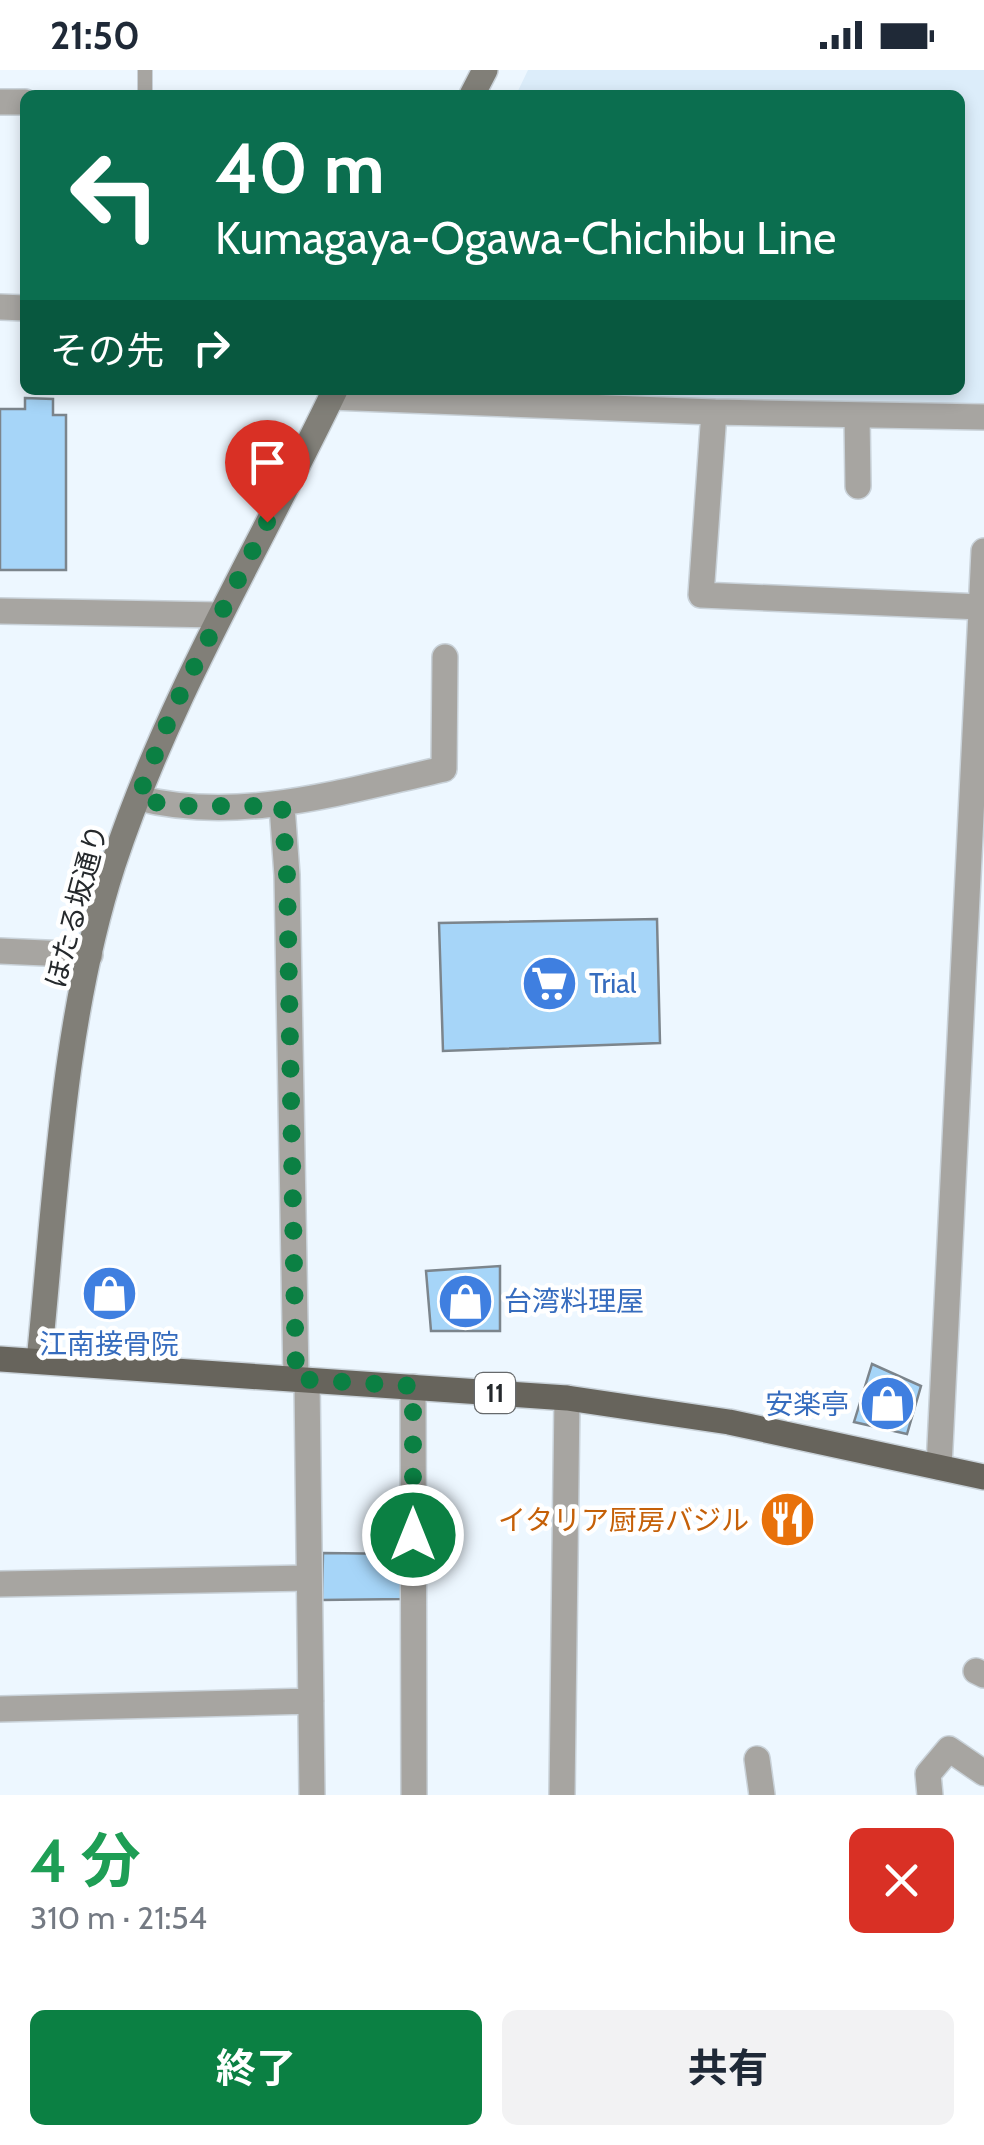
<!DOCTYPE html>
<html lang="ja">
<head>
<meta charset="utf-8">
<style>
  body { margin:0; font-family:Cabin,"Noto Sans JP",sans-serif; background:#f2f2f3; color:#1f2937; height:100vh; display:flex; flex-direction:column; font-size:38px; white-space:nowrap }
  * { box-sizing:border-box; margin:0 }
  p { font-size:32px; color:#747a83 }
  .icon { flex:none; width:55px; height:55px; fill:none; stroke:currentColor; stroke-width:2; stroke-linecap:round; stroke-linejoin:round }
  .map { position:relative; height:1725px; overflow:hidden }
  .panel { display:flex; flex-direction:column; background:#fff; flex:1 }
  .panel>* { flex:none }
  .banner { position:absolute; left:20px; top:20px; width:945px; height:305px; border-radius:15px; box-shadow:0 5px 15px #0003; background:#0b6e4f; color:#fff; overflow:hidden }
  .pin { position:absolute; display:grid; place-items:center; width:85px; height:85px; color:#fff; margin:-102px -42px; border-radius:50% 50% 50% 0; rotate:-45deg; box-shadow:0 0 10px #0007 }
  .pin .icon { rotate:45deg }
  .me { position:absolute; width:110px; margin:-55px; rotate:0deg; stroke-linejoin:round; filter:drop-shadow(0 0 8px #0008) }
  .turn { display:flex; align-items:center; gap:35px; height:210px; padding:0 30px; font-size:45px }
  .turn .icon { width:130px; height:130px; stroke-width:2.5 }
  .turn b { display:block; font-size:70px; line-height:85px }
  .then { display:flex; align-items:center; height:95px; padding:0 30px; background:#0003; gap:20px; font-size:38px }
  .round { display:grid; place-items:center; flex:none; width:105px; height:105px; border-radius:15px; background:#f2f2f3 }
  .headline { display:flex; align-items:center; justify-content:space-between; height:170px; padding:0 30px }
  h1 { font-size:60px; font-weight:700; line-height:75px; color:#1e9e55 }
  .action { display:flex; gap:20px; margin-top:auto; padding:20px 30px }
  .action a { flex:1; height:115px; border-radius:15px; background:#0b8043; color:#fff; font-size:40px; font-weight:700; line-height:115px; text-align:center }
  .action a+a { background:#f2f2f3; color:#1f2937 }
  .status { display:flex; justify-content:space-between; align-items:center; height:70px; padding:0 50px; background:#fff; direction:ltr }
  .status svg { height:28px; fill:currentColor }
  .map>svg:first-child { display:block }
  .built { fill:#dcedfa }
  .building { fill:#a6d5f8; stroke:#7c858c; stroke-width:2.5 }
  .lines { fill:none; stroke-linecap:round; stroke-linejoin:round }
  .lane-casing { stroke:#c9d2d9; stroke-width:16 }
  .street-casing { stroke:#c9d2d9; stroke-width:28 }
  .secondary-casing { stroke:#c9d2d9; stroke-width:28 }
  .primary-casing { stroke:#c9d2d9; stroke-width:28 }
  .lane { stroke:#a7a5a1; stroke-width:14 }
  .street { stroke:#a7a5a1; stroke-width:25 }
  .secondary { stroke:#817f78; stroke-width:25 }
  .primary { stroke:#67645c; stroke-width:25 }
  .route { stroke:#0b8043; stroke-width:18; stroke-dasharray:0 32.4 }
  .labels { text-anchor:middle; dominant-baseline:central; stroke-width:9; stroke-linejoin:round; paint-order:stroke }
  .shield { fill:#fff; stroke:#66696b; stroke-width:2.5 }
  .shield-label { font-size:25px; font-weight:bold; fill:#25292c }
  .street-label { font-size:28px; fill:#25292c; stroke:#fff }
  .shop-label { font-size:28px; fill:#366cbe; stroke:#fff; text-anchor:start }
  .food-label { font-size:28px; fill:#c56008; stroke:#fff; text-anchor:end }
</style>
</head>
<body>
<div class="status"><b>21:50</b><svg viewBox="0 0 49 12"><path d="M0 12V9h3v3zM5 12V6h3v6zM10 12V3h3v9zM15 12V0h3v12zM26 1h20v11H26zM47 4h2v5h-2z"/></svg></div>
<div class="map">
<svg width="984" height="1725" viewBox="0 0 984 1725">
  <rect width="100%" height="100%" fill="#edf7ff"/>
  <!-- built -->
  <path class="built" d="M528 0H984V335L381 321 960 320V25H516Z"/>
  <!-- building -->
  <path class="building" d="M25 328 53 329V345H66V500H0V339H25Z
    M657 849 660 973 443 981 439 853Z
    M500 1196V1261H431L426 1201Z
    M94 1207H123L125 1239H95Z
    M872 1294 921 1316 907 1364 854 1352Z
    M323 1483 403 1484V1529L322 1530Z"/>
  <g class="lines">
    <defs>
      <path id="lane" d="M145 25V0"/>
      <path id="street" d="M0 32H25
        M0 237 25 238
        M331 327 714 342 984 347
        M714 342 701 525 981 537
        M857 345 858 416
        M0 541 219 545
        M138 728C240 754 344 721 444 699L445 587
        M282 736 287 805 296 1309
        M0 881 90 885
        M307 1310 312 1725
        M413 1317 414 1725
        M939 1397 984 481
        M0 1514 309 1508
        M976 1601 984 1605
        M0 1639 311 1631
        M757 1689 762 1725
        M562 1725 567 1328
        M930 1725 928 1704 949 1679 984 1703"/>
      <path id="secondary" d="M472 25 485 0
        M39 1291C56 1126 62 953 113 795 168 628 259 478 335 320"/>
      <path id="primary" d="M0 1289 567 1328 729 1352 984 1407"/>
    </defs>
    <!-- lane casing -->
    <use href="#lane" class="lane-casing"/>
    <!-- street casing -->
    <use href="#street" class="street-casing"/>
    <!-- secondary casing -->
    <use href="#secondary" class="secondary-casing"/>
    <!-- primary casing -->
    <use href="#primary" class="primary-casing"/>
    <!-- lane -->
    <use href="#lane" class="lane"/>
    <!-- street -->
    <use href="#street" class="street"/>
    <!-- secondary -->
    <use href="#secondary" class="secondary"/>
    <!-- primary -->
    <use href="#primary" class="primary"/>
  </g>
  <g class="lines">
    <!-- route -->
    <path class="route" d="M267 452 174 637 138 728 171 736H282L287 805 296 1309 413 1316V1465"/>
  </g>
  <!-- icons -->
  <defs>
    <symbol id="supermarket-disc" viewBox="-11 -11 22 22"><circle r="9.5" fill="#3f7fe0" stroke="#fff"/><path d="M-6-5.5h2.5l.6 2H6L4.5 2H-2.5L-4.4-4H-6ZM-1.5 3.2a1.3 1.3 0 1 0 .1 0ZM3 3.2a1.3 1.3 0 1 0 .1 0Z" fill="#fff"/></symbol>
    <symbol id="shop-disc" viewBox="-11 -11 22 22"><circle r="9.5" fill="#3f7fe0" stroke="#fff"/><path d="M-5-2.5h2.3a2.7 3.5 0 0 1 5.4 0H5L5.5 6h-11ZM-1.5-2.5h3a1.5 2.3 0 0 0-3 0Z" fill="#fff"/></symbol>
    <symbol id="restaurant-disc" viewBox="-11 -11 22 22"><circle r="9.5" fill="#e8710a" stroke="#fff"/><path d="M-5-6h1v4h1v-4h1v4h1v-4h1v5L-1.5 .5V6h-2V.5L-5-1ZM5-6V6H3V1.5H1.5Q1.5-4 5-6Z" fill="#fff"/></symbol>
  </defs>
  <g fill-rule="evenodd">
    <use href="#supermarket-disc" x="518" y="882" width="63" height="63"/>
    <use href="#shop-disc" x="78" y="1192" width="63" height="63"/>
    <use href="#shop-disc" x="434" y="1200" width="63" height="63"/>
    <use href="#shop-disc" x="856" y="1302" width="63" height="63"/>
    <use href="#restaurant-disc" x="756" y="1418" width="63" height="63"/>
  </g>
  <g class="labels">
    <!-- shield labels -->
    <rect class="shield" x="475" y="1303" width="40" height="40" rx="8"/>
    <g class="shield-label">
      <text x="495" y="1323">11</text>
    </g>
    <!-- street labels -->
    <g class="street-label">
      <text transform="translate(76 836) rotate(-75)">ほたる坂通り</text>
    </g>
    <!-- shop labels -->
    <g class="shop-label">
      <text x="589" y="913">Trial</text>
      <text x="504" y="1231">台湾料理屋</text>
      <text x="109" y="1274" text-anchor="middle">江南接骨院</text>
      <text x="849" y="1334" text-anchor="end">安楽亭</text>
    </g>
    <!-- food labels -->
    <g class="food-label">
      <text x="749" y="1450">イタリア厨房バジル</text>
    </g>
  </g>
</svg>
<div class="pin" style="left:267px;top:452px;background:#d93025"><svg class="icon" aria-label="arrive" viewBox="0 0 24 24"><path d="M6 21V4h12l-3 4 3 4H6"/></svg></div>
<svg class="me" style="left:413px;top:1465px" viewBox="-20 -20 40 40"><circle r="17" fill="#0b8043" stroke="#fff" stroke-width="3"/><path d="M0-11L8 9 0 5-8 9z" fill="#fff"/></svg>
<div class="banner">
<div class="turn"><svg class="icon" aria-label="left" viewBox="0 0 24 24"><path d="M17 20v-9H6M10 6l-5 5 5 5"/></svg><div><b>40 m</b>Kumagaya-Ogawa-Chichibu Line</div></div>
<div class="then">その先<svg class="icon" aria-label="right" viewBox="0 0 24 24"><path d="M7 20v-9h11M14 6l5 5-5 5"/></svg></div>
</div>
</div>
<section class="panel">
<div class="headline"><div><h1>4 分</h1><p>310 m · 21:54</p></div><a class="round" style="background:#d93025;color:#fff"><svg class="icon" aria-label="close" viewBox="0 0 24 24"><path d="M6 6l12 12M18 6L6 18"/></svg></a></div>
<div class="action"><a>終了</a><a>共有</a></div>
</section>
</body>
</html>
